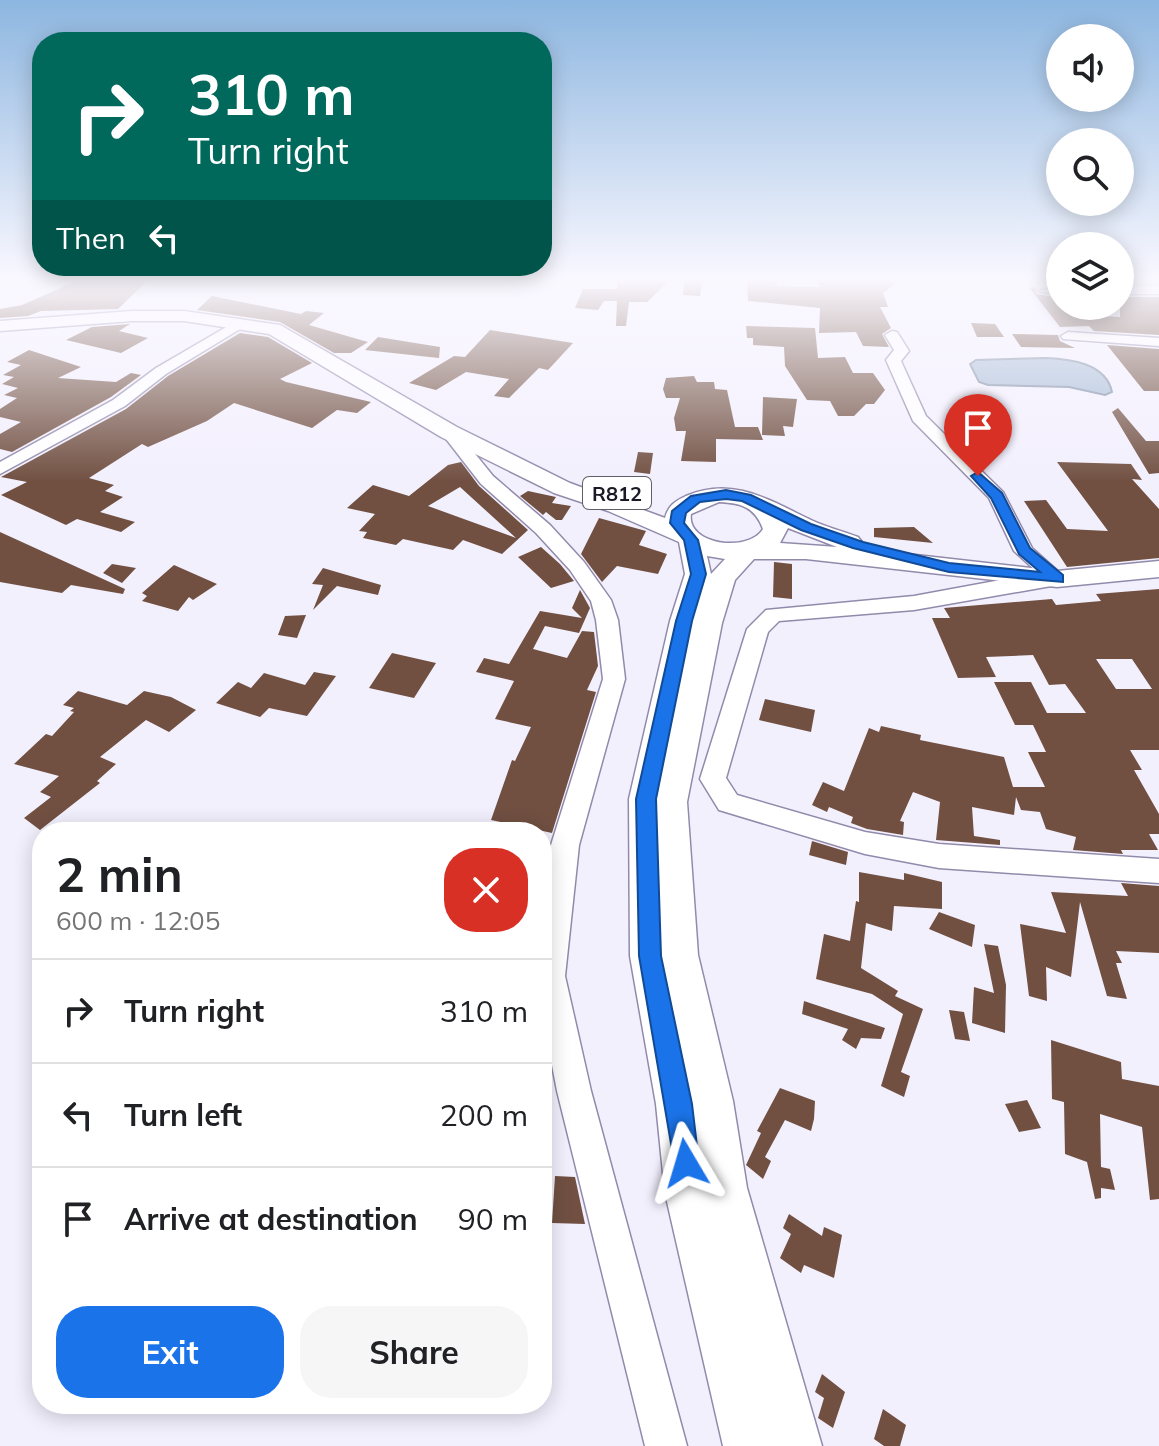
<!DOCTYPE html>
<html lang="en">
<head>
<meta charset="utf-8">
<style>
  body { margin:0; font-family:Mulish,sans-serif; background:#f6f6f6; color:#202124; height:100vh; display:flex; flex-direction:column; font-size:30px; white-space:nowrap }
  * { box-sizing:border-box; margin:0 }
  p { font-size:26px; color:#757577 }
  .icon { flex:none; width:44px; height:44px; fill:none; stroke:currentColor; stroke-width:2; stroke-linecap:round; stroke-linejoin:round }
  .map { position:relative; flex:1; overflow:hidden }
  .sheet { position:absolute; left:32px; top:822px; width:520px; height:592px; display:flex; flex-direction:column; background:#fff; border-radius:32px; box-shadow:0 4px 20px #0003 }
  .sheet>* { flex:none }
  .top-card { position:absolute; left:32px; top:32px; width:520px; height:244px; border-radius:32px; box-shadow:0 4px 20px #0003; background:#00695c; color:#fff; overflow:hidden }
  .tools { position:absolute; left:1046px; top:24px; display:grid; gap:16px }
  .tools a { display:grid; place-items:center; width:88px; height:88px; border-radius:50%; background:#fff; box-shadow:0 4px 20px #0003; font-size:40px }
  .pin { position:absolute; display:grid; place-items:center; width:68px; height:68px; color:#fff; margin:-82px -34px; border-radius:50% 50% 50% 0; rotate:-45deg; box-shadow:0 0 8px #0007 }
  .pin .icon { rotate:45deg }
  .me { position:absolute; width:88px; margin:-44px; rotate:353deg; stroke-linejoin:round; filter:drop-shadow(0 0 6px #0008) }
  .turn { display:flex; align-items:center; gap:28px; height:168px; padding:0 24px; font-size:36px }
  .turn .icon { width:104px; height:104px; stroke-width:2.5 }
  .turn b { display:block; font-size:56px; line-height:68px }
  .then { display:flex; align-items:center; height:76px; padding:0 24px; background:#0003; gap:16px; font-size:30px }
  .round { display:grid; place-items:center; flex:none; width:84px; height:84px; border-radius:32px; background:#f6f6f6 }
  .headline { display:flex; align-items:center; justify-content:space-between; height:136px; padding:0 24px }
  h1 { font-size:48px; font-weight:700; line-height:60px }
  .cta { display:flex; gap:16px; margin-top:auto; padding:16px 24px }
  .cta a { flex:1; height:92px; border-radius:32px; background:#1a73e8; color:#fff; font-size:32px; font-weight:700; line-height:92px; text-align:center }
  .cta a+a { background:#f6f6f6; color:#202124 }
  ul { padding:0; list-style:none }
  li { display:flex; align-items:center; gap:24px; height:104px; padding:0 24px; border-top:2px solid #e0e0e0 }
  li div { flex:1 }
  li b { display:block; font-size:30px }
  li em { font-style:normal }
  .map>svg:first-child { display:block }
  .water { fill:#a4bad5; stroke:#7b8aa0; stroke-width:2 }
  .building { fill:#715042; fill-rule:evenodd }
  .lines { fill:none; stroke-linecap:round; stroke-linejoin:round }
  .minor-casing { stroke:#928aab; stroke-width:3 }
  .major-casing { stroke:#928aab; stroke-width:3 }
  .minor { fill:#fff; fill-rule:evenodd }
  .major { fill:#fff; fill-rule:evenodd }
  .route { fill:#1a73e8; stroke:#114b97; stroke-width:2 }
  .labels { text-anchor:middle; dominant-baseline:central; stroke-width:8; stroke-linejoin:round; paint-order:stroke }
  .shield { fill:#fff; stroke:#605e67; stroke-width:2 }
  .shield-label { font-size:20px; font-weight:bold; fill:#1c1926 }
</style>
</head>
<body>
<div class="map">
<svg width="1159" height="1446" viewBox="0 0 1159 1446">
  <rect width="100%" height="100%" fill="#f3f0fe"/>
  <!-- water -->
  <path class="water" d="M1046 358C1070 359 1106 363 1112 392L1105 395 1069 387 988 385 979 382 970 364 976 360Z"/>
  <!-- building -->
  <path class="building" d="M72 279 147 281 118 309 41 311 28 316 0 318V309L22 305 72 283Z
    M618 279H671L647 302H629L626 326H616L617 301H604L598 310 575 308 583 289H617Z
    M685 279H702L700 296 683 295Z
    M747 279 776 281 777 286 820 287 815 279H881L896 283 883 293 888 307H880L891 328 882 334 889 347 863 346 856 332 819 333 820 308 748 301Z
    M1029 287 1039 288 1035 289 1036 294 1060 298V306H1092L1100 316 1120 317V297H1159V335L1094 331 1089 326 1060 327Z
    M212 296 301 314 306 311 324 313 309 325 368 342 351 353H334L280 322 197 310Z
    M971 323 995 324 1004 337H977Z
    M130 324 119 331 148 338 121 353 66 340 92 327Z
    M746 326 815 328 818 358 845 357 853 373H873L885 390 874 404H866L854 416H838L830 401 807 400 785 366 784 347 753 345V338H747Z
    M490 330 573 343 548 370 539 368 509 398 494 396 509 379 466 372 436 390 409 383 454 356 465 357Z
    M240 333 268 337 312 363 280 379 286 382 371 402 357 413 337 410 312 428 234 403 207 421 148 447 142 444 89 478 114 485 105 491 123 497 100 512 135 522 121 532 77 519 66 525 1 495 27 482 1 477 126 409 168 376Z
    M1012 334 1058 335 1060 341 1075 348 1021 347Z
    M378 337 440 347 439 358 365 350Z
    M1107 345 1159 349V391H1144Z
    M29 350 81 367 58 378 116 382 131 373 141 375 111 397 12 452 0 449V434L21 422 0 417V409L17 398 4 395 18 388 2 384 14 377 3 375 21 365 7 362Z
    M694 376 697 382H714L715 389 727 390 735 427H758L763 440 716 439V462L681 461 686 431H676L674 418 680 398H666L663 389 666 378Z
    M763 397 797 399 793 427 783 426 785 436 762 435Z
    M1118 408 1146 441H1159V473L1149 474 1112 412Z
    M638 452 653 453 650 474 634 472Z
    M461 462 479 486 528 530 502 554 463 540 453 550 403 539 396 545 363 538 367 532 359 531 375 514 347 508 373 485 409 496 448 465ZM460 487 516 538 428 506Z
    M1057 462 1131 464 1142 480 1132 479 1159 509V558L1067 567 1024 501 1046 500 1067 529 1108 531Z
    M528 491 556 497 552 503 571 506 562 520H556L546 512 543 515 520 496Z
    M599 518 646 531 639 545 667 554 658 574 617 566 602 582 581 554Z
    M914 527 933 543 874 537V528Z
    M0 532 125 589 123 594 71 585 62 593 0 582Z
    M541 547 560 564 574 581 551 588 518 557Z
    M774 562 792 564V599L773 597Z
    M112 564 136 568 122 583 103 573Z
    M174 565 217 584 193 600 189 597 178 611 142 601 147 596 142 593Z
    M323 568 381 585 378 595 337 586 313 610 323 585 312 584Z
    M1159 589V750H1130L1142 770H1134L1159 814V834H1149L1158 850H1121L1123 854 1073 850 1076 837 1046 829 1040 812 1021 810 1016 797 1014 815 972 807 974 836 1000 840V845L936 840 940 802 913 792 900 821 904 822 903 835 867 829 851 823 853 817 829 807 827 812 812 805 823 782 844 791 869 728 879 732 881 726 921 735 920 740 1004 757 1013 787H1045L1028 752H1046L1033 725H1015L994 682H1031L1047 713H1086L1065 684 1049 685 1033 655 986 657 996 677 958 678 932 618H950L944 608 1052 599 1056 605 1101 601 1096 594ZM1096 659H1132L1152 689H1116Z
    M580 590 590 608 579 633 545 626 533 649 567 658 582 631 594 632 598 666 587 690 596 692 552 833 491 820 512 760 515 761 531 727 495 719 514 681 476 672 484 658 509 664 540 611 582 618 572 608Z
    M306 615 297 638 278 635 285 616Z
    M392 653 436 663 414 698 369 688Z
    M314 672 336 676 307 716 269 708 260 717 216 703 238 682 251 688 264 673 305 685Z
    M78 691 127 705 144 691 171 697 196 710 169 732 146 720 100 757 116 764 97 781 100 783 40 830 24 818 51 797 40 792 59 776 14 764 46 734 52 736 74 712 70 711 74 708 63 705Z
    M765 699 815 710 811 732 759 720Z
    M812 841 848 852 846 865 809 855Z
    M859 872 904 880V873L942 882V909L894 906 892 931 866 923 861 968 898 991 895 996 923 1009 901 1072 910 1076 904 1097 881 1086 903 1014 872 994 816 979 824 934 850 941 856 901 859 902Z
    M1121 883 1159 886V953L1116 951 1122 963H1116L1127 999 1107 996 1080 902 1071 977 1046 967 1047 1001 1029 996 1020 924 1066 933 1051 892 1128 896Z
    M939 912 975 925 972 947 929 929Z
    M984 944 998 946 1006 985 1005 1033 972 1023 974 987 994 993Z
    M804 1001 885 1028 881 1039 861 1038 856 1049 842 1040 848 1029 802 1014Z
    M949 1010 964 1012 970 1041 955 1039Z
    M1051 1040 1121 1062 1122 1079 1159 1086V1199L1150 1200 1142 1127 1100 1114 1101 1167 1110 1169 1115 1190 1101 1188V1198L1095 1199 1087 1162 1065 1154 1064 1102 1052 1099Z
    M780 1088 815 1101 814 1119 811 1131 785 1120 765 1157 771 1161 763 1179 746 1165 761 1133 757 1131Z
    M1027 1100 1041 1128 1019 1132 1005 1104Z
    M555 1176 575 1177 585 1224 552 1223Z
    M789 1214 822 1236 824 1227 842 1235 834 1278 804 1265 801 1273 780 1258 791 1234 783 1228Z
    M822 1374 845 1392 833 1428 818 1418 824 1398 815 1392Z
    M883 1409 906 1425 900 1446H884L874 1439Z"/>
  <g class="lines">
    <defs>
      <path id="minor" d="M1120 286H1159V294H1120Z
        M1060 287V295L1037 291Z
        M240 319 247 323 245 326 166 374 125 406 0 474V462L113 400 156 368Z
        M892 331 897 332 909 351 901 361 926 416 1003 492 1032 548 1067 579 1057 585 914 610 779 621 768 632 726 778 737 795 865 832 939 844 1159 859V883L939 868 865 854 719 810 700 779 747 629 766 610 914 596 1038 573 1014 551 989 498 913 421 886 360 894 350 885 335Z
        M1068 332 1159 338V346L1063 339 1061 336Z
        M449 427 455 429 493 476 550 525 584 562 611 600 618 620 625 679 579 845 565 976 591 1091 687 1446H645L557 1091 542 1013V919L551 845 603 679 596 620 591 601 570 570 536 533 481 484 443 435 441 432Z"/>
      <path id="major" d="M132 311H184L280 325 457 427 570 483 665 518C668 506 675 501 686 496 733 476 769 500 811 520 826 527 842 531 858 537L862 542 854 548 1057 571 1159 561V577L1057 587 806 559H754L735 580 722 623 687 802 698 955 733 1101 747 1188 822 1446H723L665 1193 656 1104 630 956 629 799 670 621 685 574 679 542 608 511 554 493 441 437 269 334 184 321H132L0 331V321ZM719 502C741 503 755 507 763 529 749 553 686 545 691 514ZM788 528 837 547 780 543ZM707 556 725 559 711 574Z"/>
    </defs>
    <!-- minor casing -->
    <use href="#minor" class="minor-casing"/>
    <!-- major casing -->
    <use href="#major" class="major-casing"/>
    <!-- minor -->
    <use href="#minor" class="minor"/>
    <!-- major -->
    <use href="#major" class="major"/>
  </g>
  <!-- sky -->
  <linearGradient id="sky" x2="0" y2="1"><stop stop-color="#8db6e0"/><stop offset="0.58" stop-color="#faf8ff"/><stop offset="1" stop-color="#faf8ff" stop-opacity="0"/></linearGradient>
  <rect width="1159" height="482" fill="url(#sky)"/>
  <!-- route -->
  <path class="route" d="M978 472 1002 493 1030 548 1063 575V582L949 572 853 548 801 530 742 501 726 499 700 502 686 513 684 523 698 540 706 574 692 621 656 799 661 956 692 1104 699 1163 695 1173 686 1177 676 1173 639 956 636 799 676 621 691 574 684 540 670 523 672 511 691 496 726 490 751 495 811 524 863 542 949 563 1040 572 1019 554 991 498 971 476Z"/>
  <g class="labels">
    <!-- shield labels -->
    <rect class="shield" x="583" y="477" width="68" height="32" rx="6"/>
    <g class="shield-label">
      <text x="617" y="493">R812</text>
    </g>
  </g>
</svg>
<div class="tools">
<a><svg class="icon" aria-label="sound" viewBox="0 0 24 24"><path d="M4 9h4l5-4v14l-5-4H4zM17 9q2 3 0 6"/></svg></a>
<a><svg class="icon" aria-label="search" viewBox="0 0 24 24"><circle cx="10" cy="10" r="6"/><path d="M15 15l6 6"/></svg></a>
<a><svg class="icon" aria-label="layers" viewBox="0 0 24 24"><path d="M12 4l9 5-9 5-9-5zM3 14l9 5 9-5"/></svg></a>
</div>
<div class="pin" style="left:978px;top:476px;background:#d93025"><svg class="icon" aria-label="arrive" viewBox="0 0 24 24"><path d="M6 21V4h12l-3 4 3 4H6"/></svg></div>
<svg class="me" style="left:686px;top:1163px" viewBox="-20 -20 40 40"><path d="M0-17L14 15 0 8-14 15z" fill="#1a73e8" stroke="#fff" stroke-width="4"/></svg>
<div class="top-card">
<div class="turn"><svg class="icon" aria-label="right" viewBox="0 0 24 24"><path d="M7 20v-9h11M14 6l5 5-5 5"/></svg><div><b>310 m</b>Turn right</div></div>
<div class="then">Then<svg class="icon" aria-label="left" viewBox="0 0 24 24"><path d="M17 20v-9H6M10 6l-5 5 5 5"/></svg></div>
</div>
<section class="sheet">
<div class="headline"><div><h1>2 min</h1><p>600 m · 12:05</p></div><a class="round" style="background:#d93025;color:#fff"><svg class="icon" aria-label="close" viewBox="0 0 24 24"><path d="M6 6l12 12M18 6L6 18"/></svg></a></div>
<ul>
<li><svg class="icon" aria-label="right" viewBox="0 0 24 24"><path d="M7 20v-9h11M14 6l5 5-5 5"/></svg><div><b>Turn right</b></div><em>310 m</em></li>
<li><svg class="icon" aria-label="left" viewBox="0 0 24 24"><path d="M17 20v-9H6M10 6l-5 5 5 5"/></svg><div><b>Turn left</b></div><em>200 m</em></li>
<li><svg class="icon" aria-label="arrive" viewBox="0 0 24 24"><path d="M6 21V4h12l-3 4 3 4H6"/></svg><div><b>Arrive at destination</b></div><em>90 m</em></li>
</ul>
<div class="cta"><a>Exit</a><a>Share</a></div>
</section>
</div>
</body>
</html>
